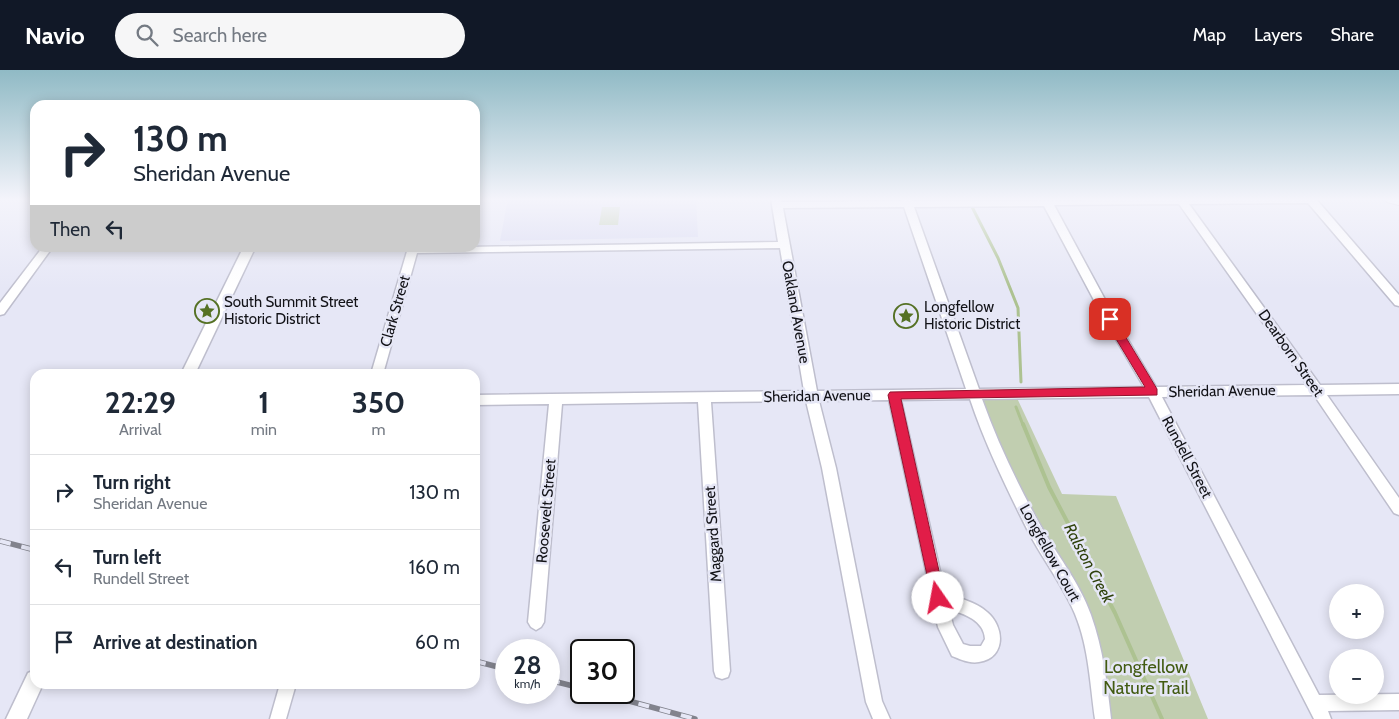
<!DOCTYPE html>
<html lang="en">
<head>
<meta charset="utf-8">
<style>
  body { margin:0; font-family:Cabin,sans-serif; background:#f6f6f7; color:#1f2937; height:100vh; display:flex; flex-direction:column; font-size:19px; white-space:nowrap }
  * { box-sizing:border-box; margin:0 }
  p { font-size:16px; color:#747a83 }
  .icon { flex:none; width:28px; height:28px; fill:none; stroke:currentColor; stroke-width:2; stroke-linecap:round; stroke-linejoin:round }
  .map { position:relative; flex:1; overflow:hidden }
  .side { position:absolute; left:30px; top:299px; width:450px; height:320px; display:flex; flex-direction:column; background:#fff; border-radius:15px; box-shadow:0 2px 12px #0003 }
  .side>* { flex:none }
  .top-card { position:absolute; left:30px; top:30px; width:450px; height:152px; border-radius:15px; box-shadow:0 2px 12px #0003; background:#fff; color:#1f2937; overflow:hidden }
  .buttons { position:absolute; left:1329px; top:514px; display:grid; gap:10px }
  .buttons a { display:grid; place-items:center; width:55px; height:55px; border-radius:50%; background:#fff; box-shadow:0 2px 12px #0003; font-size:25px }
  .speed { position:absolute; left:495px; top:569px; display:flex; gap:10px; font-size:25px; font-weight:700; text-align:center }
  .speed>* { display:grid; place-content:center; width:65px; height:65px; border-radius:50%; background:#fff; box-shadow:0 2px 12px #0003; line-height:1 }
  .speed small { font-size:12px; font-weight:400 }
  .speed .limit { border:2px solid #111; border-radius:8px; background:#fff; color:#111 }
  .pin { position:absolute; display:grid; place-items:center; width:42px; height:42px; color:#fff; margin:-21px; border-radius:10px; box-shadow:0 2px 8px #0006 }
  .me { position:absolute; width:55px; margin:-28px; rotate:348deg; stroke-linejoin:round; filter:drop-shadow(0 0 4px #0008) }
  .turn { display:flex; align-items:center; gap:18px; height:105px; padding:0 20px; font-size:22px }
  .turn .icon { width:65px; height:65px; stroke-width:2.5 }
  .turn b { display:block; font-size:35px; line-height:42px }
  .then { display:flex; align-items:center; height:48px; padding:0 20px; background:#0003; gap:10px; font-size:19px }
  .eta { display:flex; justify-content:space-evenly; align-items:center; height:85px; text-align:center }
  .eta b { font-size:30px; font-weight:800; line-height:35px }
  ul { padding:0; list-style:none }
  li { display:flex; align-items:center; gap:15px; height:75px; padding:0 20px; border-top:1px solid #e0e1e3 }
  li div { flex:1 }
  li b { display:block; font-size:19px }
  li em { font-style:normal }
  header { display:flex; align-items:center; gap:30px; box-sizing:border-box; height:70px; padding:0 25px; background:#111827; color:#fff }
  header strong { font-size:24px }
  nav { display:flex; gap:28px; margin-inline-start:auto; font-size:18px }
  .search { width:350px; height:45px; background:#f6f6f7; display:flex; align-items:center; gap:12px; box-sizing:border-box; padding:0 18px; border-radius:28px; color:#747a83; font-size:19px }
  .map>svg:first-child { display:block }
  .built { fill:#dbdcf3 }
  .green { fill:#c1ceb0 }
  .lines { fill:none; stroke-linecap:round; stroke-linejoin:round }
  .stream-far1 { stroke:#adc291; stroke-width:3 }
  .stream { stroke:#adc291; stroke-width:4 }
  .minor-casing { stroke:#bebecd; stroke-width:3 }
  .tertiary-casing { stroke:#bebecd; stroke-width:3 }
  .secondary-casing { stroke:#bebecd; stroke-width:2 }
  .minor { fill:#fff; fill-rule:evenodd }
  .tertiary { fill:#fff; fill-rule:evenodd }
  .secondary { fill:#fff; fill-rule:evenodd }
  .rail-casing { stroke:#82838d; stroke-width:5.5 }
  .rail { stroke:#e6e7f6; stroke-width:4; stroke-dasharray:11; stroke-linecap:butt }
  .route { fill:#e11d48; stroke:#92132f }
  .labels { text-anchor:middle; dominant-baseline:central; stroke-width:5; stroke-linejoin:round; paint-order:stroke }
  .poi-label { font-size:15px; fill:#121217; stroke:#e6e7f6; text-anchor:start }
  .street-label { font-size:15px; fill:#121217; stroke:#e6e7f6 }
  .water-label { font-size:16px; font-style:italic; fill:#2e410a; stroke:#e6e7f6 }
  .near-park-label { font-size:18px; fill:#425b12; stroke:#e6e7f6 }
</style>
</head>
<body>
<header>
<strong>Navio</strong>
<div class="search"><svg class="icon" aria-label="search" viewBox="0 0 24 24"><circle cx="10" cy="10" r="6"/><path d="M15 15l6 6"/></svg>Search here</div>
<nav><a>Map</a><a>Layers</a><a>Share</a></nav>
</header>
<div class="map">
<svg width="1399" height="649" viewBox="0 0 1399 649">
  <rect width="100%" height="100%" fill="#e6e7f6"/>
  <!-- built -->
  <path class="built" d="M508 129H696L698 167 500 171Z"/>
  <!-- green -->
  <path class="green" d="M602 137H620L618 155H599Z
    M983 328H1017L1062 424 1116 426 1208 649H1108L1103 595 990 352Z"/>
  <g class="lines">
    <!-- stream-far1 -->
    <path class="stream-far1" d="M968 129 998 188 1018 238 1021 312
      M1016 337 1023 355"/>
    <!-- stream -->
    <path class="stream" d="M1023 354 1049 417 1115 543 1162 649"/>
    <defs>
      <path id="minor" d="M771 129H781V132L902 131 901 129H911L912 131 1316 129 1399 225V236L1395 235 1308 133 1189 134 1320 315 1399 314V324L1327 325 1399 428V445L1394 443 1314 325 1162 327 1319 625 1399 624V640L1328 641 1331 649H1314L1149 327 982 329C997 371 1017 413 1039 453 1056 484 1079 511 1091 545 1103 579 1107 613 1111 649H1095C1090 614 1089 578 1075 544 1063 515 1043 490 1028 461 1007 419 985 374 970 329L901 330 945 523C959 528 976 532 987 542 1005 557 1006 588 979 592 970 594 960 589 952 586L938 557 889 330 819 331 836 398 882 631 890 649H873L866 632 822 398 806 331 711 332 730 601 728 607 722 609 716 607 714 601 698 332 562 334 544 552 541 557 536 560 531 557 528 552 549 334 475 335V325L804 321 780 178 417 183 383 304H371L408 178 778 172ZM1179 134 1307 315 1156 317 1115 248 1054 135ZM1044 136 1104 249 1144 317 979 319 914 137ZM904 137 966 319 817 321 783 138ZM949 539C964 544 984 550 985 569L981 576H970L963 574 953 555Z
        M42 178H52L4 244 0 245V233Z
        M280 614H296L286 649H270Z"/>
      <path id="tertiary" d="M243 178H255L195 304H181Z
        M35 600V614H43L27 649H6L28 603Z"/>
      <path id="secondary" d="M1385 129H1399V135L1387 132Z"/>
    </defs>
    <!-- minor casing -->
    <use href="#minor" class="minor-casing"/>
    <!-- tertiary casing -->
    <use href="#tertiary" class="tertiary-casing"/>
    <!-- secondary casing -->
    <use href="#secondary" class="secondary-casing"/>
    <!-- minor -->
    <use href="#minor" class="minor"/>
    <!-- tertiary -->
    <use href="#tertiary" class="tertiary"/>
    <!-- secondary -->
    <use href="#secondary" class="secondary"/>
    <defs>
      <path id="rail" d="M0 471 35 480
        M475 591 506 599
        M549 610 581 618
        M596 622 695 649"/>
    </defs>
    <!-- rail casing -->
    <use href="#rail" class="rail-casing"/>
    <!-- rail -->
    <use href="#rail" class="rail"/>
  </g>
  <!-- sky -->
  <linearGradient id="sky" x2="0" y2="1"><stop stop-color="#90bac5"/><stop offset="0.59" stop-color="#f4f4fb"/><stop offset="1" stop-color="#f4f4fb" stop-opacity="0"/></linearGradient>
  <rect width="1399" height="219" fill="url(#sky)"/>
  <!-- route -->
  <path class="route" d="M1110 245 1113 246 1157 319V325L901 329 945 528 943 533 938 535 933 533 888 325 890 322 1145 317 1104 249Z"/>
  <!-- icons -->
  <defs>
    <symbol id="sight-ring" viewBox="-11 -11 22 22"><circle r="9.5" fill="#e6e7f6" stroke="#557124" stroke-width="1.5"/><path d="M0-6L1.8-2.2L6-1.7L2.9 1.2L3.7 5.4L0 3.3L-3.7 5.4L-2.9 1.2L-6-1.7L-1.8-2.2Z" fill="#557124"/></symbol>
  </defs>
  <g fill-rule="evenodd">
    <use href="#sight-ring" x="193" y="227" width="28" height="28"/>
    <use href="#sight-ring" x="892" y="232" width="28" height="28"/>
  </g>
  <g class="labels">
    <!-- poi labels -->
    <g class="poi-label">
      <text x="224" y="232">South Summit Street<tspan x="224" dy="17">Historic District</tspan></text>
      <text x="924" y="237">Longfellow<tspan x="924" dy="17">Historic District</tspan></text>
    </g>
    <!-- street labels -->
    <g class="street-label">
      <text transform="translate(395 241) rotate(-74)">Clark Street</text>
      <text transform="translate(796 242) rotate(80)">Oakland Avenue</text>
      <text transform="translate(1291 283) rotate(55)">Dearborn Street</text>
      <text transform="translate(1222 321) rotate(-1)">Sheridan Avenue</text>
      <text transform="translate(817 326) rotate(-1)">Sheridan Avenue</text>
      <text transform="translate(1187 387) rotate(62)">Rundell Street</text>
      <text transform="translate(546 441) rotate(-85)">Roosevelt Street</text>
      <text transform="translate(713 464) rotate(-94)">Maggard Street</text>
      <text transform="translate(1050 483) rotate(61)">Longfellow Court</text>
    </g>
    <!-- water labels -->
    <g class="water-label">
      <text transform="translate(1089 493) rotate(62)">Ralston Creek</text>
    </g>
    <!-- near-park labels -->
    <g class="near-park-label">
      <text x="1146" y="597">Longfellow<tspan x="1146" dy="21">Nature Trail</tspan></text>
    </g>
  </g>
</svg>
<div class="buttons">
<a>+</a>
<a>−</a>
</div>
<div class="speed"><div>28<small>km/h</small></div><div class="limit">30</div></div>
<div class="pin" style="left:1110px;top:249px;background:#d93025"><svg class="icon" aria-label="arrive" viewBox="0 0 24 24"><path d="M6 21V4h12l-3 4 3 4H6"/></svg></div>
<svg class="me" style="left:938px;top:528px" viewBox="-20 -20 40 40"><circle r="19" fill="#fff"/><path d="M0-13L10 11 0 6-10 11z" fill="#e11d48"/></svg>
<div class="top-card">
<div class="turn"><svg class="icon" aria-label="right" viewBox="0 0 24 24"><path d="M7 20v-9h11M14 6l5 5-5 5"/></svg><div><b>130 m</b>Sheridan Avenue</div></div>
<div class="then">Then<svg class="icon" aria-label="left" viewBox="0 0 24 24"><path d="M17 20v-9H6M10 6l-5 5 5 5"/></svg></div>
</div>
<section class="side">
<div class="eta">
<div><b>22:29</b><p>Arrival</p></div>
<div><b>1</b><p>min</p></div>
<div><b>350</b><p>m</p></div>
</div>
<ul>
<li><svg class="icon" aria-label="right" viewBox="0 0 24 24"><path d="M7 20v-9h11M14 6l5 5-5 5"/></svg><div><b>Turn right</b><p>Sheridan Avenue</p></div><em>130 m</em></li>
<li><svg class="icon" aria-label="left" viewBox="0 0 24 24"><path d="M17 20v-9H6M10 6l-5 5 5 5"/></svg><div><b>Turn left</b><p>Rundell Street</p></div><em>160 m</em></li>
<li><svg class="icon" aria-label="arrive" viewBox="0 0 24 24"><path d="M6 21V4h12l-3 4 3 4H6"/></svg><div><b>Arrive at destination</b></div><em>60 m</em></li>
</ul>
</section>
</div>
</body>
</html>
